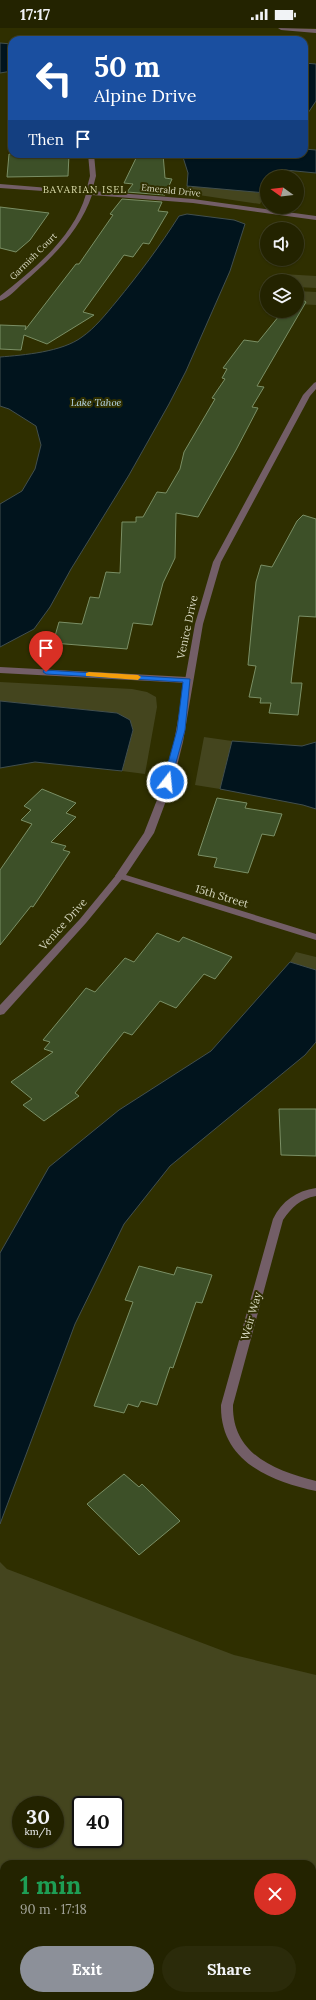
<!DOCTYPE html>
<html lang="en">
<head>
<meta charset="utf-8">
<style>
  body { margin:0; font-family:Lora,serif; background:#2b2b0a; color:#f1f3f6; height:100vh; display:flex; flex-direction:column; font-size:15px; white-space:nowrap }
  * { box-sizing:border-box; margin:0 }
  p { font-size:13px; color:#a3a499 }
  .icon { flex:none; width:22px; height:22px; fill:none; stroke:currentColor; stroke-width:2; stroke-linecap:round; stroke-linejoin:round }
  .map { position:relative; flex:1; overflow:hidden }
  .panel { position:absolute; left:0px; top:1832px; width:316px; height:140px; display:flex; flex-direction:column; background:#232300; border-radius:12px 12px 0 0; box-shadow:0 1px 3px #0004,0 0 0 1px #404022 }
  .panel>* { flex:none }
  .banner { position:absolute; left:8px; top:8px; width:300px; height:122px; border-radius:12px; box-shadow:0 1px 3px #0004,0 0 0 1px #404022; background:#1a4fa0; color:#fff; overflow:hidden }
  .needle { width:26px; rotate:285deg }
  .buttons { position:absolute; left:260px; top:142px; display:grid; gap:8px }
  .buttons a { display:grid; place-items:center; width:44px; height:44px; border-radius:50%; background:#232300; box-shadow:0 1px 3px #0004,0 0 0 1px #404022; font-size:20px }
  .speed { position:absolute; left:12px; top:1768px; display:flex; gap:8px; font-size:20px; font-weight:700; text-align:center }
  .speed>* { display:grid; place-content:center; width:52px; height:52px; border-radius:50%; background:#232300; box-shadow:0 1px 3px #0004,0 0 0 1px #404022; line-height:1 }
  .speed small { font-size:10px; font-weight:400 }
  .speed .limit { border:2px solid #111; border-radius:6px; background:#fff; color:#111 }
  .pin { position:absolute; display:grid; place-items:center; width:34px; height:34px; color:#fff; margin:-41px -17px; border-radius:50% 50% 50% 0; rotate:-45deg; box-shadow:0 0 4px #0007 }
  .pin .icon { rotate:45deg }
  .me { position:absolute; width:44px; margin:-22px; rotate:16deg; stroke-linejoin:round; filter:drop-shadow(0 0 3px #0008) }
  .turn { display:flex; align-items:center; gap:14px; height:84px; padding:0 20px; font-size:18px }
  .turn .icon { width:52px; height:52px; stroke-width:2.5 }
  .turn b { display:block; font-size:28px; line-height:34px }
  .then { display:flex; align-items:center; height:38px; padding:0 20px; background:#0003; gap:8px; font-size:15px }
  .round { display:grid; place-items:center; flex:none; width:42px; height:42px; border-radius:21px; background:#2b2b0a }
  .summary { display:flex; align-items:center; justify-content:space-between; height:68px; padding:0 20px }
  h1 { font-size:24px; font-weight:800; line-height:30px; color:#1e9e55 }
  .button { display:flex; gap:8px; margin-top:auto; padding:8px 20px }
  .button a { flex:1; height:46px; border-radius:24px; background:#8c9099; color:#fff; font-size:16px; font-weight:800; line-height:46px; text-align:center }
  .button a+a { background:#2b2b0a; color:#f1f3f6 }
  .status { display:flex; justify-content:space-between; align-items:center; height:28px; padding:0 20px; background:#232300; direction:ltr }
  .status svg { height:11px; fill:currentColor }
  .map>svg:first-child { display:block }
  .green { fill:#44451e; fill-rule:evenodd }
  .water { fill:#01141d; stroke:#424f4e }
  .building { fill:#3d5028; stroke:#7a8f65 }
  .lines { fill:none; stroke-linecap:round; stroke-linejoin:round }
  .minor { fill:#735e67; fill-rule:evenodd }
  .tertiary { fill:#735e67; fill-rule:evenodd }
  .route { fill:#1a73e8; stroke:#114b97 }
  .slow { fill:#f59e0b }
  .labels { text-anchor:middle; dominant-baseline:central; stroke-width:4; stroke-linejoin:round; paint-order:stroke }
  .far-street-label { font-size:9px; fill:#d8d9c1; stroke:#2f2f00 }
  .far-neighbourhood-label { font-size:10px; letter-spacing:1px; fill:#d8daa8; stroke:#2f2f00 }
  .far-water-label { font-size:10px; font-style:italic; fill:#bbdbeb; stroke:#2f2f00 }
  .street-label { font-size:11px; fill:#d8d9c1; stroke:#2f2f00 }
</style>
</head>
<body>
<div class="status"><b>17:17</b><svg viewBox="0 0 49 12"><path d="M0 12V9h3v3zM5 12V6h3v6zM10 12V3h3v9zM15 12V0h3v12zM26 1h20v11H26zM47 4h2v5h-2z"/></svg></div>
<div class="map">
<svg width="316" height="1972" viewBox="0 0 316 1972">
  <rect width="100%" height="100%" fill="#2f2f00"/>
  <!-- green -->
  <path class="green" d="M187 158 266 165 260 176 185 165Z
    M282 246 316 248V260L297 259V253H281Z
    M297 263 316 264V277L297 276Z
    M0 654 132 661 147 664 156 669 157 679 145 746 122 743 133 702 117 685 0 673Z
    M204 709 232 713 220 761 195 757Z
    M296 924 316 929V942L290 934Z
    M0 1534 7 1541 234 1627 316 1647V1972H0ZM21 1777H55V1811H21ZM81 1777H115V1811H81ZM4 1836H312V1968H4Z"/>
  <!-- water -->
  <path class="water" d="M0 15 12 16V43L0 45Z
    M304 35 316 36V73L304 91Z
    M304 121 316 122V145L285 142 275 145 273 149H267L266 165 187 158 188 145 182 126H304Z
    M187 186 234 192 245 196 230 243 186 343 169 376 129 447 71 541 50 579 34 601 0 619V476L22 463 35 441 41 417 36 398 9 381 0 378V329C24 327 62 324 82 309 95 300 106 286 116 274 139 246 160 218 179 188Z
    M0 673 117 685 130 692 133 702 122 743 35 734 0 740Z
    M232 713 302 718 316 714V781L303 777 220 761Z
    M290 934 316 942V1014L305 1027 170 1138 124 1196 75 1296 0 1496V1225L49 1139 119 1082 211 1023Z"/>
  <!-- building -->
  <path class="building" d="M9 126H69L68 148 7 149Z
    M138 126H163L165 150 172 151 165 167 127 164 133 156 124 155Z
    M122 171 162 174 158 183 168 184 149 216 143 215 133 229 124 227 83 284 94 287 47 316 24 307 21 322 0 321V297L26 298 25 302 76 236H79L113 187 110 186Z
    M0 179 49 185 30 212 16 224 0 220Z
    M297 268 306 274 257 358 264 359 252 379 258 380 236 422 198 489 176 485 175 530 163 555 152 597 133 595 127 621 53 615 59 594 82 596 90 569 99 570 106 544 120 545 122 494H136V489H143L157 464 166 465 180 441 184 424 215 371 212 370 225 351 222 350 227 341 223 340 244 312 258 314 283 283H297Z
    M303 487 316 491V589L299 588 291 655H302L298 687 269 685 271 675H260L261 670 249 669 256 638 248 637 256 554 261 537 272 539 297 493Z
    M42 761 76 775 66 785 76 789 51 814 66 818 63 822 70 824 33 879 31 878 0 917V842L32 796 21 792 31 782 24 778Z
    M217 770 247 775 245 780 282 786 274 808 262 806 248 845 214 839 217 830 198 827Z
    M157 905 179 914 183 909 232 929 215 951 204 946 176 980 160 973 132 1007 124 1004 75 1065 79 1068 44 1093 23 1077 32 1071 11 1054 53 1024 44 1021 50 1014 43 1012 86 960 95 964 125 930 134 934Z
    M279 1081H316V1128L281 1127Z
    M139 1238 174 1247 177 1239 212 1247 202 1275 196 1274 173 1340 170 1339 157 1377 141 1373 138 1379 128 1376 124 1385 94 1378 133 1274 125 1272Z
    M124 1446 139 1459 142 1456 180 1493 139 1527 87 1476Z"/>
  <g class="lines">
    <!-- minor -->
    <path class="minor" d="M278 0 316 1V5L281 2Z
      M88 126H94L96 148 92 163 193 171 316 188V192L193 175 92 167C80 203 50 232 22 256 16 262 8 270 0 273V268C33 242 74 209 86 166L0 160V156L86 163 90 148Z
      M0 639 187 649 191 652 187 655 0 645Z
      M120 845 125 848 123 850 86 895 4 986 0 987V977L80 891 117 846Z
      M316 1160V1168C300 1171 292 1179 283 1192L233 1377C232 1426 275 1443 316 1453V1463C270 1453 220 1433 221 1377L273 1191C282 1173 296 1163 316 1160Z"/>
    <!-- tertiary -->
    <path class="tertiary" d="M316 354V361L310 368 221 534 203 596 183 714 173 754 154 805 126 847 316 906V912L117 850 115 848 144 805 164 754 174 714 195 596 213 534 303 367 314 355Z"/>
  </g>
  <!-- route -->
  <path class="route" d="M44 642 190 651 185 702 170 756H164L163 754 177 702 183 654 46 646 43 644Z"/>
  <!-- slow -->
  <path class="slow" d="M89 644 138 647 141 649 138 652 86 648V645Z"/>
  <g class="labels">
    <!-- far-street labels -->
    <g class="far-street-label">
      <text transform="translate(171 162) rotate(6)">Emerald Drive</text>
      <text transform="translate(33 228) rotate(-45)">Garmish Court</text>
    </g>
    <!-- far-neighbourhood labels -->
    <g class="far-neighbourhood-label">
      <text x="85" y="161">BAVARIAN ISEL</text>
    </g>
    <!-- far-water labels -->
    <g class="far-water-label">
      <text x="96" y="374">Lake Tahoe</text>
    </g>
    <!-- street labels -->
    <g class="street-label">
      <text transform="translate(187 599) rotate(-78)">Venice Drive</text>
      <text transform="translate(222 868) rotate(17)">15th Street</text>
      <text transform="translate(63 896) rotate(-48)">Venice Drive</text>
      <text transform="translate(251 1288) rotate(-74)">Weir Way</text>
    </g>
  </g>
</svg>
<div class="buttons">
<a><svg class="needle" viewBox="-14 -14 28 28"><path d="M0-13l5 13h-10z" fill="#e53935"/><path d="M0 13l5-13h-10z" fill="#a3a499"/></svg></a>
<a><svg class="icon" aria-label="sound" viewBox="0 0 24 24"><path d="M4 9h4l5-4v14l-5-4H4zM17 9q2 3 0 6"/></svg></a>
<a><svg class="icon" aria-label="layers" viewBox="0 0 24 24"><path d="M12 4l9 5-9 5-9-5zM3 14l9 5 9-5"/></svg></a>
</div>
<div class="speed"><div>30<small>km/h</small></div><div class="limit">40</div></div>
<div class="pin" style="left:46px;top:644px;background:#d93025"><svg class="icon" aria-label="arrive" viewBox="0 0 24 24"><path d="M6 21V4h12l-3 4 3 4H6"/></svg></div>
<svg class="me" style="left:167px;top:754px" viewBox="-20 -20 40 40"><circle r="17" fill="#1a73e8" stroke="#fff" stroke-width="3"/><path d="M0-11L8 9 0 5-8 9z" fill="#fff"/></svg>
<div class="banner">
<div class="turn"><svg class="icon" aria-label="left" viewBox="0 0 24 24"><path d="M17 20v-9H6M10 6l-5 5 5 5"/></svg><div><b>50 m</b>Alpine Drive</div></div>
<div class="then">Then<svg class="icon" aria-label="arrive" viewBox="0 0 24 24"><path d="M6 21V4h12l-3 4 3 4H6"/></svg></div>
</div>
<section class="panel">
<div class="summary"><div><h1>1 min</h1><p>90 m · 17:18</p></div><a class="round" style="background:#d93025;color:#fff"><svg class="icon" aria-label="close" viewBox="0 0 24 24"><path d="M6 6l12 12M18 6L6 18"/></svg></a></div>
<div class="button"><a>Exit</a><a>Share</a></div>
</section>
</div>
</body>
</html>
